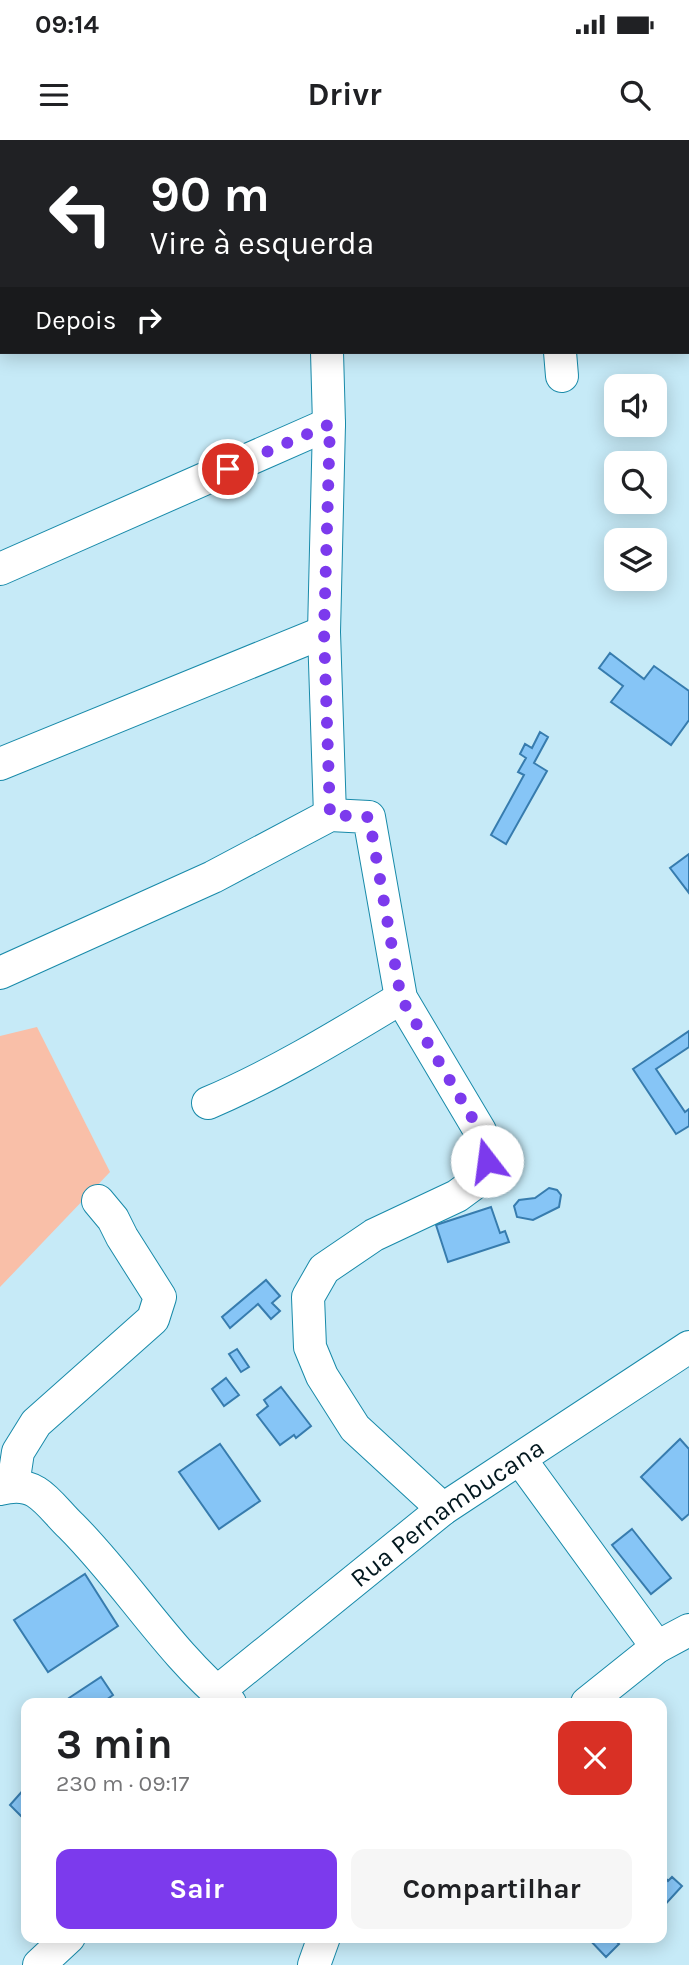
<!DOCTYPE html>
<html lang="pt">
<head>
<meta charset="utf-8">
<style>
  body { margin:0; font-family:Karla,sans-serif; background:#f6f6f6; color:#202124; height:100vh; display:flex; flex-direction:column; font-size:26px; white-space:nowrap }
  * { box-sizing:border-box; margin:0 }
  p { font-size:23px; color:#757577 }
  .icon { flex:none; width:38px; height:38px; fill:none; stroke:currentColor; stroke-width:2; stroke-linecap:round; stroke-linejoin:round }
  .map { position:relative; flex:1; overflow:hidden }
  .drawer { position:absolute; left:21px; top:1558px; width:646px; height:245px; display:flex; flex-direction:column; background:#fff; border-radius:14px; box-shadow:0 4px 18px #0003 }
  .drawer>* { flex:none }
  .hud { position:absolute; left:0px; top:0px; width:690px; height:214px; box-shadow:0 4px 18px #0003; background:#202124; color:#fff; overflow:hidden }
  .buttons { position:absolute; left:604px; top:234px; display:grid; gap:14px }
  .buttons a { display:grid; place-items:center; width:63px; height:63px; border-radius:14px; background:#fff; box-shadow:0 4px 18px #0003; font-size:35px }
  .pin { position:absolute; display:grid; place-items:center; width:60px; height:60px; color:#fff; margin:-30px; border:4px solid #fff; border-radius:50%; box-shadow:0 2px 7px #0007 }
  .me { position:absolute; width:77px; margin:-38px; rotate:345deg; stroke-linejoin:round; filter:drop-shadow(0 0 5px #0008) }
  .turn { display:flex; align-items:center; gap:24px; height:147px; padding:0 35px; font-size:32px }
  .turn .icon { width:91px; height:91px; stroke-width:2.5 }
  .turn b { display:block; font-size:49px; line-height:60px }
  .then { display:flex; align-items:center; height:66px; padding:0 35px; background:#0003; gap:14px; font-size:26px }
  .round { display:grid; place-items:center; flex:none; width:74px; height:74px; border-radius:14px; background:#f6f6f6 }
  .summary { display:flex; align-items:center; justify-content:space-between; height:119px; padding:0 35px }
  h1 { font-size:42px; font-weight:700; line-height:52px }
  .primary-button { display:flex; gap:14px; margin-top:auto; padding:14px 35px }
  .primary-button a { flex:1; height:80px; border-radius:14px; background:#7c3aed; color:#fff; font-size:28px; font-weight:700; line-height:80px; text-align:center }
  .primary-button a+a { background:#f6f6f6; color:#202124 }
  .status { display:flex; justify-content:space-between; align-items:center; height:49px; padding:0 35px; background:#fff; direction:ltr }
  .status svg { height:19px; fill:currentColor }
  header { display:flex; justify-content:space-between; align-items:center; height:91px; padding:0 35px; background:#fff; font-size:32px; font-weight:700 }
  .map>svg:first-child { display:block }
  .green { fill:#f9bfa8 }
  .building { fill:#86c5f6; stroke:#377cae; stroke-width:2 }
  .lines { fill:none; stroke-linecap:round; stroke-linejoin:round }
  .street-casing { stroke:#188aa9; stroke-width:34 }
  .street { stroke:#fff; stroke-width:32 }
  .route { stroke:#7c3aed; stroke-width:12; stroke-dasharray:0 21.6 }
  .labels { text-anchor:middle; dominant-baseline:central; stroke-width:6; stroke-linejoin:round; paint-order:stroke }
  .street-label { font-size:26px; fill:#02171e; stroke:#c6eaf7 }
</style>
</head>
<body>
<div class="status"><b>09:14</b><svg viewBox="0 0 49 12"><path d="M0 12V9h3v3zM5 12V6h3v6zM10 12V3h3v9zM15 12V0h3v12zM26 1h20v11H26zM47 4h2v5h-2z"/></svg></div>
<header><svg class="icon" aria-label="menu" viewBox="0 0 24 24"><path d="M4 6h16M4 12h16M4 18h16"/></svg>Drivr<svg class="icon" aria-label="search" viewBox="0 0 24 24"><circle cx="10" cy="10" r="6"/><path d="M15 15l6 6"/></svg></header>
<div class="map">
<svg width="689" height="1825" viewBox="0 0 689 1825">
  <rect width="100%" height="100%" fill="#c6eaf7"/>
  <!-- green -->
  <path class="green" d="M37 887 110 1032 0 1147V896Z"/>
  <!-- building -->
  <path class="building" d="M610 513 644 539 654 526 689 551V580L671 605 611 562 623 546 599 528Z
    M540 592 548 597 534 623 547 631 506 704 491 695 524 635 518 632 526 618 520 614 525 604 532 608Z
    M689 714V753L670 728Z
    M689 891V907L656 929 685 972 689 969V986L676 994 633 929Z
    M549 1048 557 1050 561 1055 559 1067 533 1080 517 1077 514 1066 519 1060 535 1058Z
    M491 1067 500 1093 505 1091 509 1102 448 1122 436 1085Z
    M266 1140 280 1156 272 1163 280 1171 271 1179 258 1164 230 1188 222 1177Z
    M237 1209 249 1227 241 1232 229 1214Z
    M226 1238 239 1255 224 1266 212 1249Z
    M281 1247 311 1286 296 1298 294 1295 280 1305 257 1275 268 1266 264 1260Z
    M680 1299 689 1309V1374L682 1380 641 1337Z
    M220 1304 260 1361 219 1389 179 1332Z
    M632 1389 671 1438 651 1454 612 1405Z
    M85 1434 118 1486 48 1532 14 1480Z
    M101 1537 113 1555 102 1563H72L69 1558Z
    M26 1647V1681L10 1665Z
    M662 1734 668 1741 672 1737 682 1746 662 1768Z
    M587 1797H612L619 1804 606 1817Z"/>
  <g class="lines">
    <defs>
      <g id="street">
        <path d="M314 0V2"/>
        <path d="M540 0 541 2"/>
        <path d="M0 170 2 169"/>
        <path d="M327 212 329 284 324 492 330 675"/>
        <path d="M560 212 562 236"/>
        <path d="M0 429 329 284"/>
        <path d="M0 624 324 492"/>
        <path d="M0 833 213 737 330 675 369 677 401 858 480 991 487 1021 476 1042 457 1056 374 1095 324 1129 308 1157 310 1207 322 1236 355 1288 443 1369"/>
        <path d="M208 963C276 934 338 896 401 858"/>
        <path d="M520 1319 657 1507"/>
        <path d="M13 1345 18 1312 36 1283 153 1179 160 1157 122 1097 113 1079 98 1061"/>
        <path d="M0 1349C12 1346 25 1345 36 1352 49 1360 60 1376 71 1386 127 1442 169 1513 230 1563"/>
        <path id="s1" d="M217 1552 443 1369 689 1207"/>
        <path d="M587 1563 657 1507 689 1490"/>
        <path d="M39 1825 69 1797"/>
        <path d="M314 1825 324 1797"/>
      </g>
    </defs>
    <!-- street casing -->
    <use href="#street" class="street-casing"/>
    <!-- street -->
    <use href="#street" class="street"/>
  </g>
  <g class="lines">
    <!-- route -->
    <path class="route" d="M228 329 330 284 324 492 330 675 369 677 401 858 480 991 487 1021"/>
  </g>
  <g class="labels">
    <!-- street labels -->
    <g class="street-label">
      <text stroke="none"><textPath href="#s1" startOffset="292">Rua Pernambucana</textPath></text>
    </g>
  </g>
</svg>
<div class="buttons">
<a><svg class="icon" aria-label="sound" viewBox="0 0 24 24"><path d="M4 9h4l5-4v14l-5-4H4zM17 9q2 3 0 6"/></svg></a>
<a><svg class="icon" aria-label="search" viewBox="0 0 24 24"><circle cx="10" cy="10" r="6"/><path d="M15 15l6 6"/></svg></a>
<a><svg class="icon" aria-label="layers" viewBox="0 0 24 24"><path d="M12 4l9 5-9 5-9-5zM3 14l9 5 9-5"/></svg></a>
</div>
<div class="pin" style="left:228px;top:329px;background:#d93025"><svg class="icon" aria-label="arrive" viewBox="0 0 24 24"><path d="M6 21V4h12l-3 4 3 4H6"/></svg></div>
<svg class="me" style="left:487px;top:1021px" viewBox="-20 -20 40 40"><circle r="19" fill="#fff"/><path d="M0-13L10 11 0 6-10 11z" fill="#7c3aed"/></svg>
<div class="hud">
<div class="turn"><svg class="icon" aria-label="left" viewBox="0 0 24 24"><path d="M17 20v-9H6M10 6l-5 5 5 5"/></svg><div><b>90 m</b>Vire à esquerda</div></div>
<div class="then">Depois<svg class="icon" aria-label="right" viewBox="0 0 24 24"><path d="M7 20v-9h11M14 6l5 5-5 5"/></svg></div>
</div>
<section class="drawer">
<div class="summary"><div><h1>3 min</h1><p>230 m · 09:17</p></div><a class="round" style="background:#d93025;color:#fff"><svg class="icon" aria-label="close" viewBox="0 0 24 24"><path d="M6 6l12 12M18 6L6 18"/></svg></a></div>
<div class="primary-button"><a>Sair</a><a>Compartilhar</a></div>
</section>
</div>
</body>
</html>
